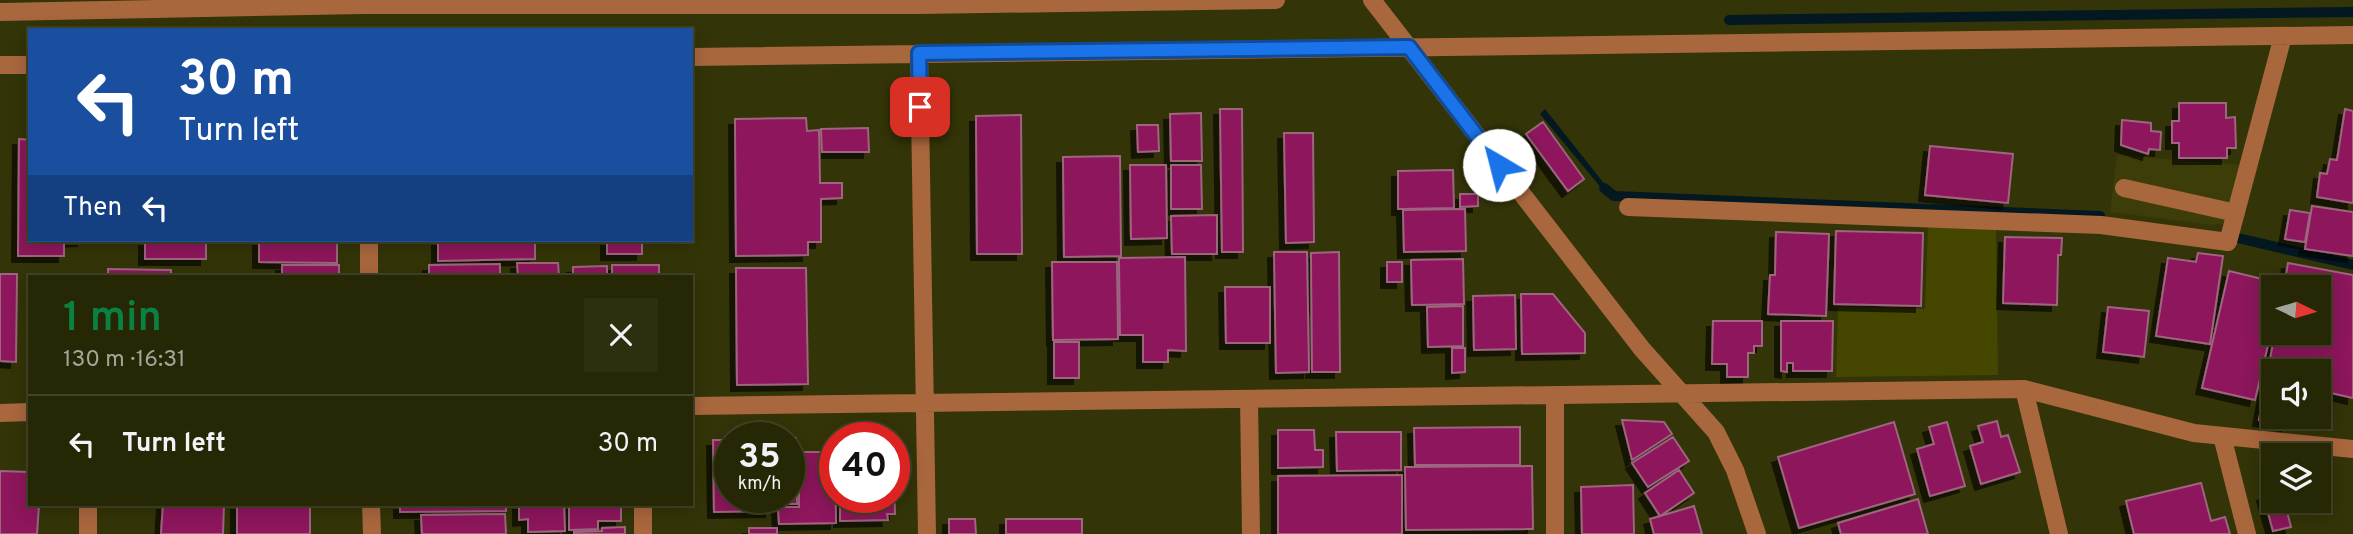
<!DOCTYPE html>
<html lang="en">
<head>
<meta charset="utf-8">
<style>
  body { margin:0; font-family:Overpass,sans-serif; background:#2e2f0f; color:#f1f3f6; height:100vh; display:flex; flex-direction:column; font-size:26px; white-space:nowrap }
  * { box-sizing:border-box; margin:0 }
  p { font-size:23px; color:#a4a59a }
  .icon { flex:none; width:38px; height:38px; fill:none; stroke:currentColor; stroke-width:2; stroke-linecap:round; stroke-linejoin:round }
  .map { position:relative; flex:1; overflow:hidden }
  .side { position:absolute; left:28px; top:275px; width:665px; height:231px; display:flex; flex-direction:column; background:#262705; border-radius:0px; box-shadow:0 4px 18px #0003,0 0 0 2px #424427 }
  .side>* { flex:none }
  .hud { position:absolute; left:28px; top:28px; width:665px; height:214px; border-radius:0px; box-shadow:0 4px 18px #0003,0 0 0 2px #424427; background:#1a4fa0; color:#fff; overflow:hidden }
  .needle { width:46px; rotate:95deg }
  .buttons { position:absolute; left:2261px; top:275px; display:grid; gap:14px }
  .buttons a { display:grid; place-items:center; width:70px; height:70px; border-radius:0px; background:#262705; box-shadow:0 4px 18px #0003,0 0 0 2px #424427; font-size:35px }
  .speed { position:absolute; left:714px; top:422px; display:flex; gap:14px; font-size:35px; font-weight:700; text-align:center }
  .speed>* { display:grid; place-content:center; width:91px; height:91px; border-radius:50%; background:#262705; box-shadow:0 4px 18px #0003,0 0 0 2px #424427; line-height:1 }
  .speed small { font-size:18px; font-weight:400 }
  .speed .limit { border:10px solid #d22; background:#fff; color:#111 }
  .pin { position:absolute; display:grid; place-items:center; width:60px; height:60px; color:#fff; margin:-30px; border-radius:14px; box-shadow:0 4px 10px #0006 }
  .me { position:absolute; width:77px; margin:-38px; rotate:323deg; stroke-linejoin:round; filter:drop-shadow(0 0 5px #0008) }
  .turn { display:flex; align-items:center; gap:24px; height:147px; padding:0 35px; font-size:32px }
  .turn .icon { width:91px; height:91px; stroke-width:2.5 }
  .turn b { display:block; font-size:49px; line-height:60px }
  .then { display:flex; align-items:center; height:66px; padding:0 35px; background:#0003; gap:14px; font-size:26px }
  .round { display:grid; place-items:center; flex:none; width:74px; height:74px; border-radius:0px; background:#2e2f0f }
  .headline { display:flex; align-items:center; justify-content:space-between; height:119px; padding:0 35px }
  h1 { font-size:42px; font-weight:600; line-height:52px; color:#0b8043 }
  ul { padding:0; list-style:none }
  li { display:flex; align-items:center; gap:21px; height:98px; padding:0 35px; border-top:2px solid #424427 }
  li div { flex:1 }
  li b { display:block; font-size:26px }
  li em { font-style:normal }
  .map>svg:first-child { display:block }
  .built { fill:#3c3d08 }
  .green { fill:#454700 }
  .water { fill:#031821 }
  .lines { fill:none; stroke-linecap:round; stroke-linejoin:round }
  .stream { stroke:#031821; stroke-width:10 }
  .building { fill:#8d125b; stroke:#9d657e; stroke-width:2; filter:url(#shadow) }
  .minor { stroke:#a9673e; stroke-width:18 }
  .route-casing { stroke:#114b97; stroke-width:18 }
  .route { stroke:#1a73e8; stroke-width:12 }
</style>
</head>
<body>
<div class="map">
<svg width="2353" height="534" viewBox="0 0 2353 534">
  <defs>
    <filter id="shadow"><feDropShadow dx="-6" dy="6" stdDeviation="0" flood-color="#0009"/></filter>
  </defs>
  <rect width="100%" height="100%" fill="#333407"/>
  <!-- built -->
  <path class="built" d="M2117 155 2244 165 2227 223 2213 225 2110 212Z"/>
  <!-- green -->
  <path class="green" d="M1928 226 1996 229 1998 375 1836 377 1838 307 1925 309Z"/>
  <!-- water -->
  <path class="water" d="M1545 109 1614 196 1607 195 1540 114Z"/>
  <g class="lines">
    <!-- stream -->
    <path class="stream" d="M1729 20 2353 12
      M1604 188 1614 196 2100 216
      M2238 238 2353 265"/>
  </g>
  <!-- building -->
  <path class="building" d="M2179 103H2226V118L2235 117 2236 148H2227V158H2179V143H2172V121H2179Z
    M1220 109H1242L1243 252H1222Z
    M2345 109 2353 111V203L2317 197 2320 173 2327 174 2330 159 2337 160Z
    M1201 113 1202 161H1171L1170 114Z
    M1021 115 1022 254H977L976 116Z
    M806 118 807 131 819 130 820 183H842V198L821 199V242H808V255L736 256 735 119Z
    M2122 120 2151 123V131L2161 132 2160 150 2149 149 2148 154 2121 145Z
    M1543 122 1584 179 1568 191 1526 134Z
    M1137 125H1158L1159 151 1138 152Z
    M868 128 869 152H822L821 129Z
    M1284 133H1313L1314 242 1286 243Z
    M19 139 30 140V240H84L64 241V256H18Z
    M1930 146 2013 154 2008 203 1925 195Z
    M1120 156 1121 256 1064 257 1063 157Z
    M1130 165H1166L1167 238 1131 239Z
    M1171 165H1201L1202 209H1171Z
    M1453 170 1454 208 1398 209V171Z
    M1460 194H1478V206L1460 207Z
    M2312 206 2353 212V256L2305 249Z
    M1465 209 1466 251 1404 252 1403 210Z
    M2290 210 2310 213 2305 242 2285 239Z
    M1217 215V254H1172L1171 216Z
    M1836 231 1923 233 1921 306 1834 304Z
    M1776 232 1829 234 1826 316 1768 314 1770 275H1775Z
    M2005 237 2062 238 2061 255H2058L2057 305 2003 303Z
    M145 240H206V259H145Z
    M259 240H337V263L259 262Z
    M438 240H535V259L438 261Z
    M607 240H642V254H607Z
    M1274 252H1307L1309 372 1276 373Z
    M1339 252 1340 372H1312L1311 253Z
    M2198 253 2223 256 2210 344 2156 336 2168 258 2196 262Z
    M1185 257 1186 351 1168 350V362H1143V335H1120L1119 258Z
    M1463 259 1464 304 1412 305 1411 260Z
    M1052 262H1117L1118 339 1053 340Z
    M1387 262H1402V282H1387Z
    M517 263H558L559 276H518Z
    M2288 263 2353 275V398L2331 393 2329 403 2319 401V371H2273V416H2288L2287 425 2259 420 2275 332H2319V287H2284Z
    M500 264V276H429V265Z
    M282 265H339V276H282Z
    M612 265H659V276H612Z
    M607 266V276H573V267Z
    M736 268H806L808 384 737 385Z
    M108 269 171 270V276H108Z
    M2229 271 2283 284 2282 287H2273V324L2255 400 2202 388Z
    M0 274H17L16 362 0 361Z
    M47 274H106V276H47Z
    M1225 287H1270V343H1226Z
    M1521 294H1553L1585 333V353L1522 354Z
    M1515 295 1516 349 1474 350 1473 296Z
    M1463 306V346L1428 347 1427 307Z
    M2108 307 2149 311 2144 357 2103 352Z
    M1713 321H1762V346H1754V353H1748V377H1727V364H1712Z
    M1781 321H1833L1832 371H1793V363H1787V372L1781 371Z
    M1054 342H1079V378H1054Z
    M1452 348H1465V372L1452 373Z
    M1622 420 1664 422 1672 434 1632 460Z
    M1997 421 2001 437 2008 435 2020 472 1981 484 1970 446 1983 442 1978 426Z
    M1894 422 1915 494 1799 528 1778 457Z
    M1947 422 1965 486 1930 496 1917 449 1934 444 1929 427Z
    M1520 427V465H1415L1414 428Z
    M1278 430H1314L1315 450H1323V467L1278 468Z
    M1336 432H1401V470L1337 471Z
    M1673 437 1689 461 1648 487 1632 463Z
    M796 438 797 504H776V497H789V439Z
    M713 440H730V497H771V511L714 512Z
    M799 452H835L836 523 779 524 778 507H799Z
    M1532 466 1533 529 1406 530 1405 467Z
    M1679 470 1694 493 1660 516 1645 493Z
    M0 471 29 472 28 504 39 505 37 534H0Z
    M1402 475V534H1278V476Z
    M894 479 895 514H887L888 520 840 521V497H894Z
    M2201 483 2211 521 2225 517 2230 534H2134L2126 501Z
    M1633 485 1634 534H1582L1581 487Z
    M2273 493V500H2284L2291 527 2273 531 2263 495Z
    M1918 499 1928 534H1841L1838 523Z
    M163 504H224L223 534H161Z
    M237 504H310V534H237Z
    M400 504H506V511L400 512Z
    M519 504H564L565 531 528 532V519L519 520Z
    M569 504H621V521H598V529L569 530Z
    M1694 506 1702 534H1654L1650 519Z
    M505 514 506 534H422L421 515Z
    M949 519H975L976 534H949Z
    M1006 519H1082V534H1006Z
    M625 527V534H574V532L602 531V528Z
    M749 528H777V534H749Z"/>
  <g class="lines">
    <!-- minor -->
    <path class="minor" d="M1372 0 1642 349 1716 432 1735 470 1757 534
      M0 12 363 5H919L1276 0
      M919 53 927 534
      M691 57 2353 35
      M0 65H30
      M2124 188 2236 213
      M1628 207 2101 225 2228 242 2283 36
      M369 240V276
      M2024 389 2059 534
      M1555 395V534
      M1249 399 1251 534
      M691 406 2024 389 2194 433 2353 449
      M0 413 30 412
      M2222 436 2247 534
      M371 504 372 534
      M643 504V534
      M88 534V504"/>
  </g>
  <g class="lines">
    <defs>
      <path id="route" d="M920 107 919 53 1409 47 1499 165"/>
    </defs>
    <!-- route casing -->
    <use href="#route" class="route-casing"/>
    <!-- route -->
    <use href="#route" class="route"/>
  </g>
</svg>
<div class="buttons">
<a><svg class="needle" viewBox="-14 -14 28 28"><path d="M0-13l5 13h-10z" fill="#e53935"/><path d="M0 13l5-13h-10z" fill="#a4a59a"/></svg></a>
<a><svg class="icon" aria-label="sound" viewBox="0 0 24 24"><path d="M4 9h4l5-4v14l-5-4H4zM17 9q2 3 0 6"/></svg></a>
<a><svg class="icon" aria-label="layers" viewBox="0 0 24 24"><path d="M12 4l9 5-9 5-9-5zM3 14l9 5 9-5"/></svg></a>
</div>
<div class="speed"><div>35<small>km/h</small></div><div class="limit">40</div></div>
<div class="pin" style="left:920px;top:107px;background:#d93025"><svg class="icon" aria-label="arrive" viewBox="0 0 24 24"><path d="M6 21V4h12l-3 4 3 4H6"/></svg></div>
<svg class="me" style="left:1499px;top:165px" viewBox="-20 -20 40 40"><circle r="19" fill="#fff"/><path d="M0-13L10 11 0 6-10 11z" fill="#1a73e8"/></svg>
<div class="hud">
<div class="turn"><svg class="icon" aria-label="left" viewBox="0 0 24 24"><path d="M17 20v-9H6M10 6l-5 5 5 5"/></svg><div><b>30 m</b>Turn left</div></div>
<div class="then">Then<svg class="icon" aria-label="left" viewBox="0 0 24 24"><path d="M17 20v-9H6M10 6l-5 5 5 5"/></svg></div>
</div>
<section class="side">
<div class="headline"><div><h1>1 min</h1><p>130 m · 16:31</p></div><a class="round"><svg class="icon" aria-label="close" viewBox="0 0 24 24"><path d="M6 6l12 12M18 6L6 18"/></svg></a></div>
<ul>
<li><svg class="icon" aria-label="left" viewBox="0 0 24 24"><path d="M17 20v-9H6M10 6l-5 5 5 5"/></svg><div><b>Turn left</b></div><em>30 m</em></li>
</ul>
</section>
</div>
</body>
</html>
